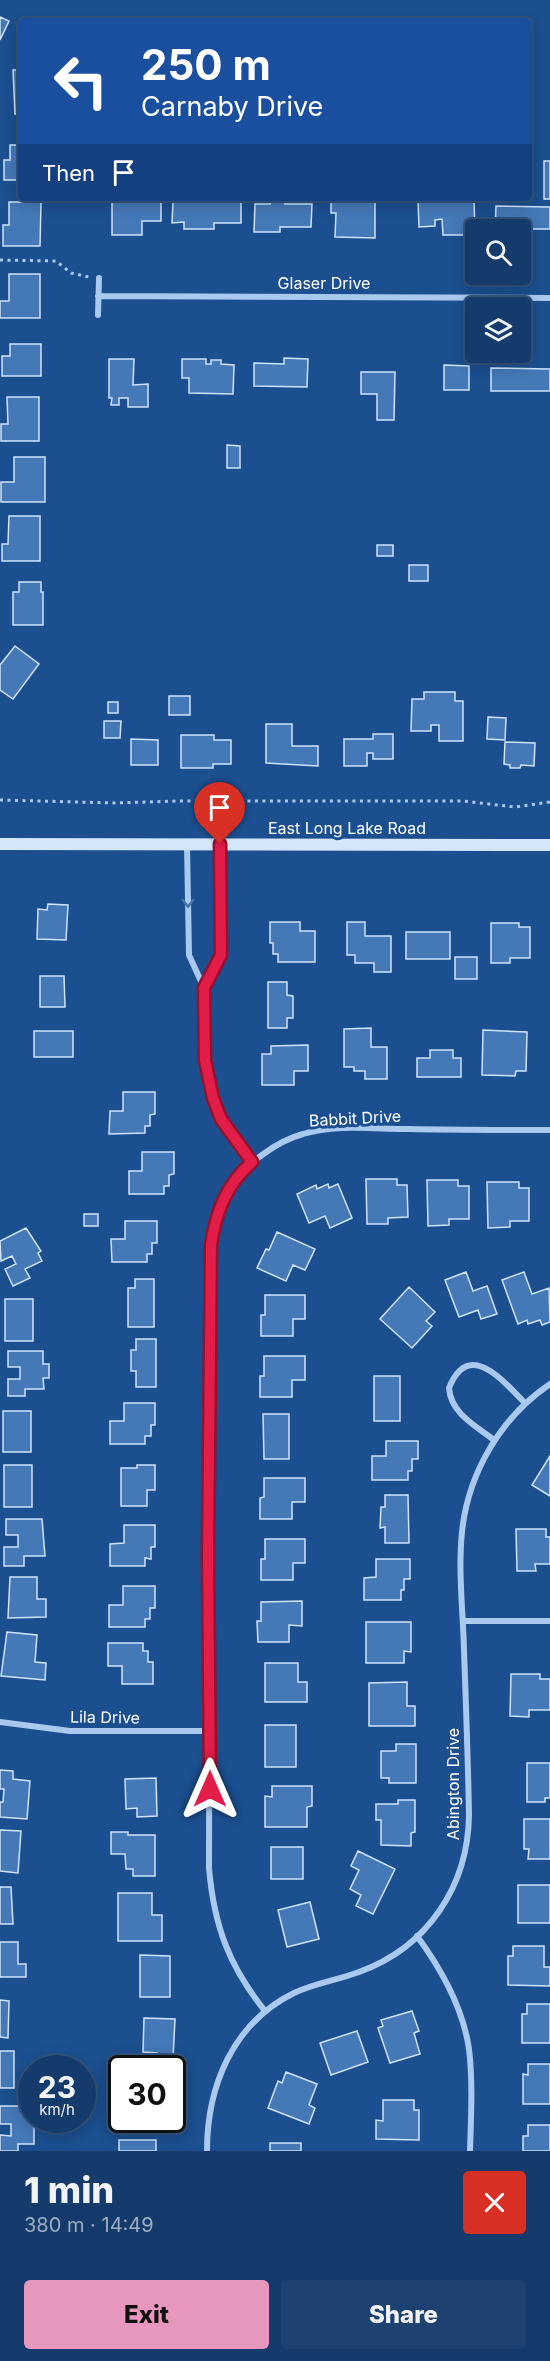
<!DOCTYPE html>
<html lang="en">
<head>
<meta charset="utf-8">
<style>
  body { margin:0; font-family:Inter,sans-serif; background:#1d4271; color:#f1f3f6; height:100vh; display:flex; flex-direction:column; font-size:22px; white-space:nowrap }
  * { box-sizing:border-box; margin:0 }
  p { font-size:20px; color:#9dadc1 }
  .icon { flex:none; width:33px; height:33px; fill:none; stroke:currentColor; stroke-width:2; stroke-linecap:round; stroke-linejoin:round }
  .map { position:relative; height:2151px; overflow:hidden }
  .details { display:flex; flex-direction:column; background:#143b6b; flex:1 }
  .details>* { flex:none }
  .hud { position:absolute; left:18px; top:18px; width:514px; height:183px; border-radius:6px; box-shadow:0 3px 15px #0003,0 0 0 2px #33557e; background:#1a4fa0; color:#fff; overflow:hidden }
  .tools { position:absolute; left:465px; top:219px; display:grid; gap:12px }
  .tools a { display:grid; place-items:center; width:66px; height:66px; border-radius:6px; background:#143b6b; box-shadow:0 3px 15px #0003,0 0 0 2px #33557e; font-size:30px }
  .speed { position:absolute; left:18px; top:2055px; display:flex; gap:12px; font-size:30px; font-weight:700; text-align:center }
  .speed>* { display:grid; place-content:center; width:78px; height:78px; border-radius:50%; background:#143b6b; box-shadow:0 3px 15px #0003,0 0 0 2px #33557e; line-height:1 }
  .speed small { font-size:15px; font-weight:400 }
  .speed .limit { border:3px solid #111; border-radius:9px; background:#fff; color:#111 }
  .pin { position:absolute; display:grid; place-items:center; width:51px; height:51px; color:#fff; margin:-62px -26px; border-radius:50% 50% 50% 0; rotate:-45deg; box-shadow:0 0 6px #0007 }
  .pin .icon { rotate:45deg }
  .me { position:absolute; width:66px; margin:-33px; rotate:0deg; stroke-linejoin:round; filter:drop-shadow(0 0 4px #0008) }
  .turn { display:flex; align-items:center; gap:21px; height:126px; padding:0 24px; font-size:27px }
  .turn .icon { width:78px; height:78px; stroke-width:2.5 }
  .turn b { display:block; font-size:42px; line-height:51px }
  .then { display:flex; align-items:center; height:57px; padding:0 24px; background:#0003; gap:12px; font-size:22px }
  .round { display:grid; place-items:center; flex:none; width:63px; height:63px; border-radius:6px; background:#1d4271 }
  .headline { display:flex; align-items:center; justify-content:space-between; height:102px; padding:0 24px }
  h1 { font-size:36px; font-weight:800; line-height:45px }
  .button { display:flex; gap:12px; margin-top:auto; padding:12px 24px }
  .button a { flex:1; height:69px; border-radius:6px; background:#e797bd; color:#111; font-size:24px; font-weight:800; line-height:69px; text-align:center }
  .button a+a { background:#1d4271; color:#f1f3f6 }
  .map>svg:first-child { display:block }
  .building { fill:#4478b7; stroke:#cfe3fa; stroke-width:1.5 }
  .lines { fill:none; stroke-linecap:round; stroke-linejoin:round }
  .path { stroke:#a9c9ee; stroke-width:3; stroke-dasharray:3 4.5; stroke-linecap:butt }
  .minor { stroke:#a9c9ee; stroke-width:6 }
  .secondary { stroke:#d6e6fa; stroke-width:12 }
  .oneway { stroke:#4674ac }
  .route-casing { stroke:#92132f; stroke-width:15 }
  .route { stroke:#e11d48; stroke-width:10 }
  .labels { text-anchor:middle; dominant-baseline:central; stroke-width:6; stroke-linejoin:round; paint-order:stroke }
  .street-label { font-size:16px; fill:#fff; stroke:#1b4f8f }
</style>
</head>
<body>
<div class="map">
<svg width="550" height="2151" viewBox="0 0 550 2151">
  <rect width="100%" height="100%" fill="#1b4f8f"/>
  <!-- building -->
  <path class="building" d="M0 17 9 21 0 40Z
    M13 70H21V114H15Z
    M10 145H21V180H4V160H10Z
    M544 161H550V199H544Z
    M112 198H161V221H142V235H112Z
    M184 198H241V223H214V229H184V222L172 223 173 201H184Z
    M270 198H285V204H312L311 227H280V232H254L255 204H270Z
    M336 198H375V238L335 237 336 213H331V200Z
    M435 198H474L475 235H443L442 219 435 220V226L419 227 418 201 435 200Z
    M9 202H41L40 246H3V225H9Z
    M496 206 550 207V229H532V235H520V230H495Z
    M9 274H40V318H0V301H9Z
    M10 344H41V376H2V356H10Z
    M284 358 308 359 307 387 254 386V363L284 364Z
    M109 359H134L133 385 148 384V407H128V398H119V405H111L112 398H109Z
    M182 359H206V364H211V360H221V364L234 365 233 394 189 393V378H182Z
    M444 365 469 366V390H444Z
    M491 368 550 369V391H491Z
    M361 372H395L394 420H377V394H361Z
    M7 397H39V441H1V424H8Z
    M227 445 240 446V468H227Z
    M14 457H45V502H1V482H14Z
    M9 516H40V561H2V544H8Z
    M377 545H393V556H377Z
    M409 565H428V581H409Z
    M19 582H41V592H43V625H13V592H19Z
    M15 646 39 664 13 699 0 690V665Z
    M424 692H455V701H463V741H439V725H431V731H411L412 699H424Z
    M169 696H190V715H169Z
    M108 702H118V713H108Z
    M488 717 506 718 505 740 487 739Z
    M104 721H121L120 738H104Z
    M266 724H292V746H318V766L266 763Z
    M373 734H393V759H373V753H367V766H344V739H373Z
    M181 735H214V740H231V764H213V768H181Z
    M131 739 158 740V765H131Z
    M505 742 535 743 534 766 521 765 520 768H510V765L504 764Z
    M48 904 68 905 66 940 37 939 38 909 47 910Z
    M270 922H300V931H315V962H278V954H273V943H270Z
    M347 922H365V936H391V972H374V963H355V955H347Z
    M491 923H519V927H530V958H510V963H491Z
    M406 932H450V959H406Z
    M455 957H477V979H455Z
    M40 976H64L65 1007H40Z
    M268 982H287V995L293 996V1018H287V1028H268Z
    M371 1028V1047H387V1079H365V1071H354V1067H344V1029Z
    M483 1030 527 1032 526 1071H516L515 1076 482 1075Z
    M34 1031H73V1057H34Z
    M308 1045V1071H294V1085H262V1054H271V1046Z
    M430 1050H453V1058H461V1077H417V1058H430Z
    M123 1092H155V1114L150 1115V1126H145V1133L109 1134 110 1111H123Z
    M142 1152H174V1174L169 1175V1186H164V1194H129V1171H142Z
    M366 1179H397V1185H407L408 1217 388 1218V1224H367Z
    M427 1180H458V1186H469V1219H449V1225L428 1226Z
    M487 1182H519V1188H529V1221H510V1227L488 1228Z
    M328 1184 329 1188 338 1184 352 1218 330 1228 325 1216 309 1223 297 1194 316 1185 317 1189Z
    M84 1214H98V1226H84Z
    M125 1221H157V1243H152V1254H147V1262H112L111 1239H125Z
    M26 1228 41 1251 38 1253 42 1261 25 1269 30 1278 13 1286 5 1269 16 1264 12 1256 1 1261 0 1241Z
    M277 1232 315 1249 305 1270 293 1265 286 1281 257 1268 266 1249 269 1250Z
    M466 1272 473 1291 487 1286 497 1314 481 1319 478 1310 459 1317 445 1280Z
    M524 1272 532 1294 549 1288 550 1322 542 1325 540 1320 528 1324 527 1320 518 1324 502 1280Z
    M135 1279H154V1327H128V1288H135Z
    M409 1287 435 1312 426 1321 432 1326 412 1348 380 1319Z
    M265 1295H305V1319H293V1336H261V1315H265Z
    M5 1299H33V1341H5Z
    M136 1339H156V1387H136V1371H131V1350H136Z
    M8 1351H43V1364H49V1378H43L44 1389H25V1396H8V1379H20V1367H8Z
    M264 1356H305V1380H292V1397H260V1376H264Z
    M374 1376H400V1421H374Z
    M124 1403H155V1425H151V1436H145V1444H110V1421H124Z
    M3 1411H31V1452H3Z
    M263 1414H289V1459H264Z
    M386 1441H418V1459H412V1471H408V1480H372V1456H386Z
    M550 1456V1496L532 1485Z
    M4 1465H32V1507H4Z
    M137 1465H155V1490H147V1506H121V1468H137Z
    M264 1478H305V1502H292V1519H260V1498L264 1497Z
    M385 1495H408L409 1543H385V1527L380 1528 381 1507H385Z
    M6 1519H42L45 1556H24V1566H4V1547H18V1535H6Z
    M124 1525H155V1547H151V1559L145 1558V1566H110V1544L124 1543Z
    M516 1529H546V1537H550V1564H535L536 1571H517Z
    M265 1539H305V1563H293V1580H261V1559H265Z
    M376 1559H410V1579H404V1590H401V1600H364V1578L376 1577Z
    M10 1577H37V1599H46V1617L8 1618Z
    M123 1586H155V1608H150V1619H145V1627H109V1605H123Z
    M302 1601V1626L289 1625V1642H258L257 1621H261V1602Z
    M366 1622H411V1652L404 1651V1663H366Z
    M7 1632 37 1635 35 1662 46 1663 45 1680 1 1676Z
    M108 1643H143V1651H148V1662H153V1684H122V1666H108Z
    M265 1663H298V1682H307V1702H265Z
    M511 1674H540V1679H550V1710H529V1717L510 1716Z
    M407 1682V1706H415V1726H369V1683Z
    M265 1725H296V1767H265Z
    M396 1744H416V1783H389V1778H381V1751H396Z
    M527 1763H550V1798H545V1802H527Z
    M0 1770 13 1771V1779L30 1781 27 1819 0 1817V1802H3L4 1789H0Z
    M156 1778 157 1816 137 1817V1808L126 1809 125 1779Z
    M272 1786H312V1806L307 1807V1827H265V1796L272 1797Z
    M398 1800H415V1832L411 1833V1846L381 1845V1820H376V1804H398Z
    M524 1819H550V1859H528L529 1849H524Z
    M0 1830 21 1831 18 1873 0 1871Z
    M111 1832H128V1835H155V1876H133V1869H126L125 1854H111Z
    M271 1847H303V1879H271Z
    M358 1851 395 1869 373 1914 356 1906 361 1895 350 1889 359 1870 351 1866Z
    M518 1885H550V1923H518Z
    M0 1887H11L13 1924H0Z
    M118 1893H152V1915H162V1941H118Z
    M310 1902 319 1939 287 1947 278 1910Z
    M0 1942H18V1964H26V1977H0Z
    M513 1946H544V1967H550V1986L508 1985V1956H513Z
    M140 1955 170 1956V1997H140Z
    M0 2000 9 2001 8 2038 0 2037Z
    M527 2004H550V2043H522V2014H527Z
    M412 2011 419 2031 414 2033 420 2054 390 2063 378 2028 383 2026 381 2020Z
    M144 2018 175 2019 173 2059H157V2053L143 2052Z
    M357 2031 368 2062 331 2075 320 2043Z
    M0 2051H14V2088H0Z
    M528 2064H550V2104H523V2074L528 2075Z
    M286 2072 317 2084 309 2105 315 2108 309 2124 268 2108 278 2081 282 2083Z
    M383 2100H414V2110H419V2140L376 2139V2120L383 2121Z
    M0 2106H32V2120H34V2144H18V2151H0V2135L11 2136V2124H0Z
    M528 2125H550V2151H523V2136H528Z
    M119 2140H156V2151H119Z
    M270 2143H301V2151H270Z"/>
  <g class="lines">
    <!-- path -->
    <path class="path" d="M0 260 56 261 71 273 89 277
      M0 800 115 803 178 801H463L515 807 550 802"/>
    <!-- minor -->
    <path class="minor" d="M98 296 550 298
      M98 315 99 278
      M187 845 189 955 204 988 207 1075 221 1119 252 1162
      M204 988 221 955 220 844
      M494 1440C476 1426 451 1414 449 1388 469 1338 504 1382 525 1403
      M463 1621H550
      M0 1722 70 1731H210
      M417 1936C442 1970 463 2008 469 2049 473 2082 471 2117 470 2151
      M265 2011C229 1966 214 1926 209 1868L210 1266C213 1217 221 1184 262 1155 274 1146 288 1138 303 1134 336 1124 374 1129 408 1129 455 1130 503 1130 550 1130
      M207 2151C207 2086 233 2023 294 1993 315 1983 338 1980 359 1972 428 1947 468 1886 469 1815 468 1760 466 1705 464 1650 463 1611 458 1571 462 1532 468 1473 501 1417 550 1384"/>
    <!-- secondary -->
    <path class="secondary" d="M0 844 550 845"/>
  </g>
  <!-- one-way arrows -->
  <defs><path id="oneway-chevron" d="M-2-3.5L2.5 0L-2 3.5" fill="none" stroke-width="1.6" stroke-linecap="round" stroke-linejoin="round" transform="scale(1.5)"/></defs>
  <use class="oneway" href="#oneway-chevron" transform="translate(188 903) rotate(89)"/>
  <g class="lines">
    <defs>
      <path id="route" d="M210 1789 208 1554 211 1245C216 1212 226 1185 252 1162L221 1119 213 1098 205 1060 204 988 221 955 220 844"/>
    </defs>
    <!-- route casing -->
    <use href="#route" class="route-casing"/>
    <!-- route -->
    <use href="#route" class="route"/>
  </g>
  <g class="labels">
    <!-- street labels -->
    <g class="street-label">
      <text x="324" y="283">Glaser Drive</text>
      <text x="347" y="828">East Long Lake Road</text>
      <text transform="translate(355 1118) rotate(-3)">Babbit Drive</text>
      <text transform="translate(105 1717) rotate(1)">Lila Drive</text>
      <text transform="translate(453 1784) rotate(-90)">Abington Drive</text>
    </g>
  </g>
</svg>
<div class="tools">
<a><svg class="icon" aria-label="search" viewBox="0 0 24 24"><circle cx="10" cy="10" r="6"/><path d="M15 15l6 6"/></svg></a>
<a><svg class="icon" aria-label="layers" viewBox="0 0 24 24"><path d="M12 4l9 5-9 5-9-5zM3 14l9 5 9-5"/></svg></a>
</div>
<div class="speed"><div>23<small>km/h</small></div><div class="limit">30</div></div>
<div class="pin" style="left:220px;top:844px;background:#d93025"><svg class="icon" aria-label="arrive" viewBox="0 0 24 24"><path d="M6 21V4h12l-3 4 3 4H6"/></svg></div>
<svg class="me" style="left:210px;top:1789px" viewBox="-20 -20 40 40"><path d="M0-17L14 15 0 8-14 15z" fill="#e11d48" stroke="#fff" stroke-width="4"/></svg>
<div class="hud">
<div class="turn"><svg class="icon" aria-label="left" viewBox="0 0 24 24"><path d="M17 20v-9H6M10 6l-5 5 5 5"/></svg><div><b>250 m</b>Carnaby Drive</div></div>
<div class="then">Then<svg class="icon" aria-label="arrive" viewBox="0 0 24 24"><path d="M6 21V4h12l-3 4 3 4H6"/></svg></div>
</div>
</div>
<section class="details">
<div class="headline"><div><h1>1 min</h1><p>380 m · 14:49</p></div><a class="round" style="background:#d93025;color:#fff"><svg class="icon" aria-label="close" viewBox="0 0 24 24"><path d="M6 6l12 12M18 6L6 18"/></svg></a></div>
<div class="button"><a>Exit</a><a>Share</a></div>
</section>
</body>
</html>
